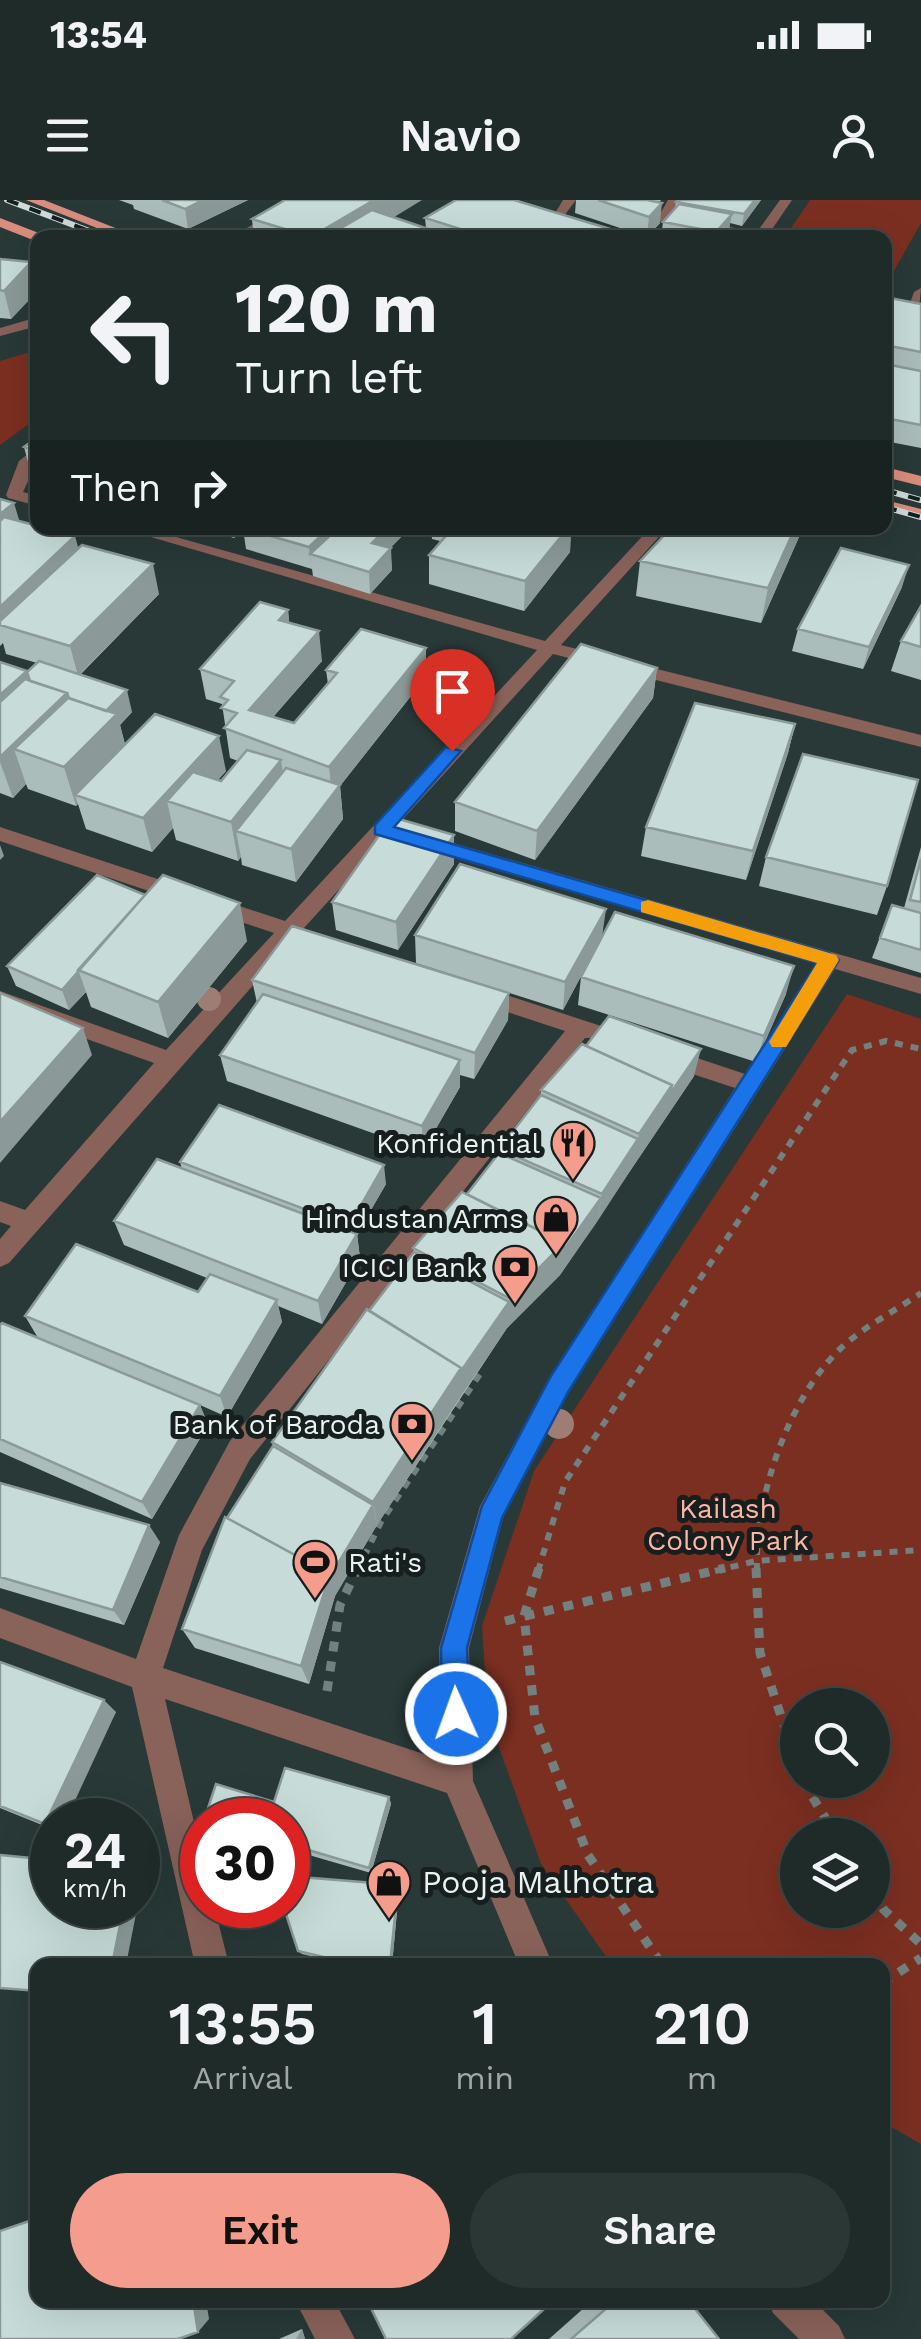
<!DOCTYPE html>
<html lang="en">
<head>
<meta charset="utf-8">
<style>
  body { margin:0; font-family:"Work Sans",sans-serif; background:#2b3735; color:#f1f3f6; height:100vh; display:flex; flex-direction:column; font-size:38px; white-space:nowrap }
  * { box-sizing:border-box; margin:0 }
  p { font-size:32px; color:#a1a7a8 }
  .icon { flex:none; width:55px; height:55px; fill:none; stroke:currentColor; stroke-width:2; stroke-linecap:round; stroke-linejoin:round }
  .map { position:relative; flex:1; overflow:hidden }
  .side { position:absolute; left:30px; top:1758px; width:860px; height:350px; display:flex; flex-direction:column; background:#1e2b29; border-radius:20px; box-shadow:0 10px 40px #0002,0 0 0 2px #3c4746 }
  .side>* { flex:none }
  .guide { position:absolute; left:30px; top:30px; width:862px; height:305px; border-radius:20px; box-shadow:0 10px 40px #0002,0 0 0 2px #3c4746; background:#1e2b29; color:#f1f3f6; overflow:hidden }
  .tools { position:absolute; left:780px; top:1488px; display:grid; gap:20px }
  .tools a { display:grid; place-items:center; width:110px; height:110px; border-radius:50%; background:#1e2b29; box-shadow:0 10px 40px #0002,0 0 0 2px #3c4746; font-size:50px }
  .speed { position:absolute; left:30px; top:1598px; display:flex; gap:20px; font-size:50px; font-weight:700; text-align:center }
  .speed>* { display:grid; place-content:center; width:130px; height:130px; border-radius:50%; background:#1e2b29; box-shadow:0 10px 40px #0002,0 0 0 2px #3c4746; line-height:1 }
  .speed small { font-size:25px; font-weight:400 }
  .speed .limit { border:15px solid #d22; background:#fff; color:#111 }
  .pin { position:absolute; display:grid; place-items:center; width:85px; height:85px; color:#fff; margin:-102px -42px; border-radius:50% 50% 50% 0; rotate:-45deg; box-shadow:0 0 10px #0007 }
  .pin .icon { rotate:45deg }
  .me { position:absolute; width:110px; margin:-55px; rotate:358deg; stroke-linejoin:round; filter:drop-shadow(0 0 8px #0008) }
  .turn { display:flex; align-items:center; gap:35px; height:210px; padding:0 40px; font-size:45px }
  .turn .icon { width:130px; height:130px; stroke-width:2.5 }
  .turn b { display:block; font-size:70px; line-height:85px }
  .then { display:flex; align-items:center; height:95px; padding:0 40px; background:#0003; gap:20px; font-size:38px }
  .eta { display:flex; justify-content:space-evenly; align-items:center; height:170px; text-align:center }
  .eta b { font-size:60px; font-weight:600; line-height:70px }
  .primary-button { display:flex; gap:20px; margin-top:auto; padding:20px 40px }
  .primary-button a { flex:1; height:115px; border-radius:60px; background:#f49d8c; color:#111; font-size:40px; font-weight:600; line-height:115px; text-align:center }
  .primary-button a+a { background:#2b3735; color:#f1f3f6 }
  .status { display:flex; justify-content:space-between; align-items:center; height:70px; padding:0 50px; background:#1e2b29; direction:ltr }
  .status svg { height:28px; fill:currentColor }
  header { display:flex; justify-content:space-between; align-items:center; height:130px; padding:0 40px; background:#1e2b29; font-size:45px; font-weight:600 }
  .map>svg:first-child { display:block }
  .green { fill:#7b2f21; fill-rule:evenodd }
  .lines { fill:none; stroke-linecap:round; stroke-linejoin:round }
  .path-far1 { stroke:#72817f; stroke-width:6; stroke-dasharray:8 8; stroke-linecap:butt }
  .path { stroke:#72817f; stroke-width:9; stroke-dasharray:10 10; stroke-linecap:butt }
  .minor { fill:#89625a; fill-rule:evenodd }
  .major { fill:#da8d7d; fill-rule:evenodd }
  .rail-casing { stroke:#cfdbd9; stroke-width:6 }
  .rail { stroke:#171f1e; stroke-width:4; stroke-dasharray:12; stroke-linecap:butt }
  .tree { fill:#9d7d74 }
  .wall { fill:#abbdbb }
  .shaded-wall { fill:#8b9a98 }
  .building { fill:#c7dcd9; stroke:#8b9a98; stroke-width:2.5 }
  .route { fill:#1a73e8; stroke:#114b97; stroke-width:2.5 }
  .slow { fill:#f59e0b }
  .labels { text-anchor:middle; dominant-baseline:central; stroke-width:10; stroke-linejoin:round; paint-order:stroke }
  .poi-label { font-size:28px; fill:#e8f3f1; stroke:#171f1e; text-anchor:end }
  .park-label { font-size:28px; fill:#fdb5a6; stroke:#171f1e }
  .near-poi-label { font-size:32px; fill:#e8f3f1; stroke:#171f1e; text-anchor:start }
</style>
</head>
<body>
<div class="status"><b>13:54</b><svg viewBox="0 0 49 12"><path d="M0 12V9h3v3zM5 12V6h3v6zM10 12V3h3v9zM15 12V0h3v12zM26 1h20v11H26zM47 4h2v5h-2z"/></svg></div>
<header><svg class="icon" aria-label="menu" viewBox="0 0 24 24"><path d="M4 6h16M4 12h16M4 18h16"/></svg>Navio<svg class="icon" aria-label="person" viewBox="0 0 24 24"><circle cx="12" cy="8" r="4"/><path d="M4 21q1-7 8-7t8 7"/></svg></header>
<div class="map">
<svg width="921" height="2139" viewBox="0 0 921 2139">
  <rect width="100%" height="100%" fill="#283937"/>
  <!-- green -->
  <path class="green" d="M810 0H921V23L885 87V38L785 37Z
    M37 150V218L0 245V161Z
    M847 794 921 819V1944L883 1922 882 1765H612L541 1664 488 1517 482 1426 534 1271ZM798 1505H872V1580H798ZM798 1635H872V1710H798Z"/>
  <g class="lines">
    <!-- path-far1 -->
    <path class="path-far1" d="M357 1371 381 1322 480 1174
      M538 1371 565 1282 852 850 886 841 921 849
      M715 1371 756 1361 921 1350
      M757 1371C754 1300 787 1202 838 1151 861 1128 895 1111 921 1093"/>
    <!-- path -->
    <path class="path" d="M539 1368 524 1416 535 1518 588 1655 662 1765
      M756 1368 760 1453 798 1567
      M505 1421 725 1368
      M327 1491 340 1405 358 1368
      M802 1580 836 1635
      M872 1691 884 1710 921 1744
      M882 1783 921 1758"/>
    <!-- minor -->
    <path class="minor" d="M296 0H311L246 38H229Z
      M563 0H576L561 20H551Z
      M668 0H681L669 16 757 32 780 0H792L766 38 656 21Z
      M921 88 919 109 907 112 914 92Z
      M38 117V126L0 136V128Z
      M38 246V260L23 292 38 296V306L8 298 6 295 19 261Z
      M120 328H144L545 441 650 328H667L561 445 921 535V547L553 454 304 728 314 735 310 740H293L9 1063 0 1067V1039L11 1026 0 1022V1001L25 1010 154 863 0 808V791L166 850 274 733 0 641V627L285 721 537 450Z
      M422 634 921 778V794L835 769 569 1192 503 1318 469 1448 473 1581 553 1765H519L447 1593 165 1499 202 1656V1705H214L229 1765H195L132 1487 0 1438V1408L136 1459 179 1335 230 1241 565 831 471 800 468 794 471 788 479 786 601 826 604 832 601 838H585L250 1259 202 1350 163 1468 442 1560 439 1448 480 1306 551 1176 735 888 656 862 653 856 664 847 745 874 816 763 415 646V636Z
      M295 2100H334L355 2139H315Z
      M768 2100H813L839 2126 845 2139H799L773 2113Z"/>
    <!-- major -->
    <path class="major" d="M26 0H44L141 38H122Z
      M0 18 44 35 45 38H38V42L0 27Z
      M885 267 921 276V286L885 277Z
      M885 300 921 309V319L885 310Z"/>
    <defs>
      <path id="rail" d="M7 0 108 38
        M885 290 921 300
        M885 307 921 317"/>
    </defs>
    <!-- rail casing -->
    <use href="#rail" class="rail-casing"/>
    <!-- rail -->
    <use href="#rail" class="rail"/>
  </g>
  <!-- trees -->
  <g class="tree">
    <circle cx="209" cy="799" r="12"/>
    <circle cx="559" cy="1224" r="15"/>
  </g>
  <!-- wall -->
  <path class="wall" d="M119 0H248L188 29 134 9 133 5Z
    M576 0H661L659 2 660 23 647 37 575 13Z
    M761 0 742 26 730 23 728 35 726 38H661L663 22 675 8 676 2Z
    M393 17 426 28 425 18 640 38H254L252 19Z
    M0 59 38 90 11 119 0 118Z
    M885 97 921 104V248L885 241Z
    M38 237V279L32 277 24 247Z
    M0 299 20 321 78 348 159 394 80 475 132 512 120 525 125 544 226 571 218 580 221 581 238 561 230 558 222 504 206 499 200 469 288 410 289 423 322 461 273 517 294 523 328 484 326 470 426 448V477L340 586 343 619 296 682 242 665 241 657 238 661 176 640 173 628 152 652 86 629 78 604 76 606 28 589 26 584 13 598 0 593V462L27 472 37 463 6 454 3 443 0 446Z
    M202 328H410L390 348 392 370 370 394 313 376 312 369 246 349 243 329 234 338Z
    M431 328H571L570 352 524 411 429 384V355L440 341 432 339Z
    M577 328H615L608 336Z
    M803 328 761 423 636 396 640 361Z
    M902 387 863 469 792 451 798 429Z
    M921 406V480L891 471 901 441Z
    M657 468 653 498 535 660 455 631V602Z
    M795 524 788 553 746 680 641 656 646 627Z
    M454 635V664L398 750 336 730 332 702Z
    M921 647V773L872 758 892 705 904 708Z
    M766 657 887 686 877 715 759 686Z
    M415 735 602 737 563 810 416 763Z
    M247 741 168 838 91 807 86 792 69 810 16 786 7 766Z
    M581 777 786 794 756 862 578 805Z
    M252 780 509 793 508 820 474 879 460 875V887L423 951 227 881 220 855 257 803Z
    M694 876 560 1075 507 1128 377 1325 335 1396 309 1484 195 1448 182 1429 227 1318 273 1246 272 1242 414 1052 413 1048 467 994 499 953V949L541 895V890Z
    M180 962 386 984 357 1034 360 1058 322 1124 278 1106 282 1122 227 1217 200 1205 208 1225 152 1319 0 1252V1125L38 1138 25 1116 198 1092 207 1078 124 1045 114 1021 182 969Z
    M0 1283 160 1342 124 1425 0 1388Z
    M0 1462 116 1512 52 1620V1629L0 1608Z
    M389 1597 391 1604 371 1673 288 1649V1620L274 1602Z
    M398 1685 399 1690 392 1765H350L302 1754 298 1751Z
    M593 2100H688L719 2139H549Z
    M302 2129 305 2139H279Z"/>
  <!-- shaded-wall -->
  <path class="shaded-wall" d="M203 0H248L188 29 185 9Z
    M374 0H422L360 38H311Z
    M755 0H761L742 26 744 14Z
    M662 3 660 23 647 37 649 17Z
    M732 14 728 35 726 38H716V32Z
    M31 62 38 91 11 119 4 91Z
    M14 303 23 333 0 351V314Z
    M233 328H245L234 338Z
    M329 328H354L310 354 311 369 309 347Z
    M387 328H410L374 365 372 343Z
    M568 328H571L570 352 524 411 525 381Z
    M795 328H803L761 423 768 388Z
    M75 336 83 365 0 425V407Z
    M391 348 392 370 370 394 369 372Z
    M153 364 159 394 78 476 70 446Z
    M909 365 902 387 863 469 869 447Z
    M288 410 291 440 279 420Z
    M319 431 322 461 254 539 249 510Z
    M426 448V477L340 586 343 619 296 682 291 649 332 595 329 567Z
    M657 468 653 498 535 660 537 631Z
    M27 471 40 511 0 548V495Z
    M127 490 132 512 120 525 127 554 75 595 78 604 76 606 64 567 105 511Z
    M67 493 79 533 14 549 26 584 13 598 0 562V557Z
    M795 524 788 553 746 680 753 651Z
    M219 536 226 571 191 609 167 601 173 628 152 652 143 618Z
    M281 560 287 599 236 631 241 657 238 661 231 622Z
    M454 635V664L398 750 396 722Z
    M0 645 4 656 0 660Z
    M240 703 247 741 168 838 158 802Z
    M606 709 602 737 563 810 565 782Z
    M794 766 786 794 756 862 764 836Z
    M79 772 86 792 69 810 62 790Z
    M509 793 508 820 474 879 475 853Z
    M83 828 92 855 0 963V922Z
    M701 849 694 876 632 968 639 934 672 885Z
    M460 860V887L423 951 422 926Z
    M638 939 632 968 597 1022 602 994Z
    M384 965 386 984 357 1034 360 1058 322 1124 318 1101 352 1043 349 1026Z
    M601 998 597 1022 560 1075 507 1128 461 1196V1171L509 1102V1098Z
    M277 1100 282 1122 227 1217 220 1196Z
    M461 1168V1196L377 1325 373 1302Z
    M200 1205 208 1225 152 1319 142 1302Z
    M373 1305 377 1325 335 1396 309 1484 301 1466 330 1374Z
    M149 1325 160 1342 124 1425 113 1410Z
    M104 1500 116 1512 66 1620H52V1628L45 1624Z
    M389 1597 391 1604 371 1673 369 1668Z
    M138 1669 144 1673 126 1765H112L124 1705H138Z
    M398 1685 399 1690 392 1765H390Z
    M193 2100H206L209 2119 198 2132Z
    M302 2129 305 2139H296Z"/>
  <!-- building -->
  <path class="building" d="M162 0H203L185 9Z
    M285 0H374L311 37 252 19Z
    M456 0H514L640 38H489L425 18Z
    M598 0H647L662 3 649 17Z
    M678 0H755L744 14 676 2Z
    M679 4 732 14 716 32 663 22Z
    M372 10 455 38H324Z
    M0 59 31 62 4 91 0 90Z
    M885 97 921 104V152L885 145Z
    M885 164 921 171V225L885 218Z
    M38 237V252L24 247Z
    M0 299 14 303 0 314Z
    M4 317 38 326V328H43L75 336 0 407V321Z
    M243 328H329L309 347Z
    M338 328H387L372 343 391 348 369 372 310 354Z
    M453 328H568L525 381 429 355Z
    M671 328H795L768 388 640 361Z
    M82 345 153 364 70 446 0 425V421Z
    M841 348 909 365 869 447 798 429Z
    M260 402 288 410 279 420 319 431 249 510 294 523 337 473 326 470 361 429 426 448 329 567 224 528 237 513 221 508 228 500 220 497 234 481 200 469Z
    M921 406V447L901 441Z
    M581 444 657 468 537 631 455 602Z
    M39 461 127 490 106 511 69 498 67 493 30 481 27 472Z
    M0 462 27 471 0 495Z
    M25 479 67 493 0 557V502Z
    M68 498 117 514 64 567 14 549Z
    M695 503 795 524 753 651 646 627Z
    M155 514 219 536 143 618 75 595Z
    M247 550 281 560 231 622 167 601 193 572 221 581Z
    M803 554 918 580 887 686 766 657Z
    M286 568 340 585 291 649 236 631Z
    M392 617 454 635 396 722 332 702Z
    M921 659V702L910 700Z
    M460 664 606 709 565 782 415 735Z
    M97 675 145 695 62 790 7 766Z
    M163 675 240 703 158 802 78 770Z
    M892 705 921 713V750L880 738Z
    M615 712 794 766 764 836 581 777Z
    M292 726 509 793 475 853 252 780Z
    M0 793 83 828 0 922Z
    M263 794 460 860 422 926 220 855Z
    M609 816 701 849 670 894 672 885 586 846Z
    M582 844 672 885 639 934 541 890Z
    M541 895 638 939 602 994 499 949Z
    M219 905 384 965 349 1026 180 962Z
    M499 953 601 998 563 1051 564 1043 467 994Z
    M157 959 357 1034 318 1101 114 1021Z
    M462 992 564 1043 509 1098 413 1048Z
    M76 1044 198 1092 210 1074 277 1100 220 1196 25 1116Z
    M414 1052 509 1102 461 1171V1168L369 1111Z
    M367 1109 461 1168 373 1302 272 1242Z
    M2 1123 200 1205 142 1302 0 1239V1125Z
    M273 1246 373 1305 330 1377V1374L227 1318Z
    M0 1283 149 1325 113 1410 0 1377Z
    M225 1317 330 1374 301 1466 182 1429Z
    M0 1462 104 1500 45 1624 0 1606Z
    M285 1568 389 1597 369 1668 288 1644V1620H204L216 1584 274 1602Z
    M0 1655 52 1660V1705H124L112 1765H38V1791L0 1788Z
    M288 1676 398 1685 390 1765H357L298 1751 283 1705H288Z
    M38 2018V2100H193L198 2132 178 2139H0V2031Z
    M367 2100H554L511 2139H386Z
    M616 2100H688L719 2139H571Z"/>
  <!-- route -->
  <path class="route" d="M446 547 461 551 394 627 829 753 839 760 568 1192 502 1318 467 1448 470 1514 466 1524 456 1528 446 1524 442 1514 441 1448 482 1306 551 1176 817 763 375 634V625Z"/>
  <!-- slow -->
  <path class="slow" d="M648 700 836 755 839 760 786 847H772L769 842 817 763 641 712V702Z"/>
  <!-- icons -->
  <defs>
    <symbol id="restaurant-pin" viewBox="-11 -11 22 30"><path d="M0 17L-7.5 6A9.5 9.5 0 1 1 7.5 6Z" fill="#f49d8c" stroke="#171f1e"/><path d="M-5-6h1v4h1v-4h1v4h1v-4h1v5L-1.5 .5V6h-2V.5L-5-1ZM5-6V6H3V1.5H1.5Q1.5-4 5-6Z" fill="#111"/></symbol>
    <symbol id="shop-pin" viewBox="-11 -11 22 30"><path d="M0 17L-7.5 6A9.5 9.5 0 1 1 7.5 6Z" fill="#f49d8c" stroke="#171f1e"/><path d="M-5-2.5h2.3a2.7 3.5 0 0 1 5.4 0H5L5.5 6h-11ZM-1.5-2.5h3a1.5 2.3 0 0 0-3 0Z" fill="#111"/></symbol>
    <symbol id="bank-pin" viewBox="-11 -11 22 30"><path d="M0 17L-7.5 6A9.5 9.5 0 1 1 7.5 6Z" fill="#f49d8c" stroke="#171f1e"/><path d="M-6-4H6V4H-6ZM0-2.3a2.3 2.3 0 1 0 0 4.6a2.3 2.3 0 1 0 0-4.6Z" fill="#111"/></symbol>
    <symbol id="stadium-pin" viewBox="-11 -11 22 30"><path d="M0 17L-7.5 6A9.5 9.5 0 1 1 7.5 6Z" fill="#f49d8c" stroke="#171f1e"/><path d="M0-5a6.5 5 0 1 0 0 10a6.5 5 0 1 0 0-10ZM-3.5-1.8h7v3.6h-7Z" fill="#111"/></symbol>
  </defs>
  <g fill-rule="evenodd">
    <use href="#restaurant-pin" x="548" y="918" width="50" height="68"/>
    <use href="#shop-pin" x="531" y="993" width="50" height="68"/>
    <use href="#bank-pin" x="490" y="1042" width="50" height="68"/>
    <use href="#bank-pin" x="387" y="1199" width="50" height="68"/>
    <use href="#stadium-pin" x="290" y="1337" width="50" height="68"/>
    <use href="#shop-pin" x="364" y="1657" width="50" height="68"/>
  </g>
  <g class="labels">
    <!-- poi labels -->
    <g class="poi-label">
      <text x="540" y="943">Konfidential</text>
      <text x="524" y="1018">Hindustan Arms</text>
      <text x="482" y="1067">ICICI Bank</text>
      <text x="380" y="1224">Bank of Baroda</text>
      <text x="348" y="1362" text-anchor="start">Rati's</text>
    </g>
    <!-- park labels -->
    <g class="park-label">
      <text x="728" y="1308">Kailash<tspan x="728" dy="32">Colony Park</tspan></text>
    </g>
    <!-- near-poi labels -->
    <g class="near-poi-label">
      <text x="422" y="1682">Pooja Malhotra</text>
    </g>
  </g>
</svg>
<div class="tools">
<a><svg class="icon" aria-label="search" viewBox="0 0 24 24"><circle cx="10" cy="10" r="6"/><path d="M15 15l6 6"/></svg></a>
<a><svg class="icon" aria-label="layers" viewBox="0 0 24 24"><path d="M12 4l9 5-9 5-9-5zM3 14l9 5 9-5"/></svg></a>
</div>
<div class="speed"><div>24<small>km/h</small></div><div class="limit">30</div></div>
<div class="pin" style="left:452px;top:551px;background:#d93025"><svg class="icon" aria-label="arrive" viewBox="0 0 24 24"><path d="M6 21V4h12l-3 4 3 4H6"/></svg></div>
<svg class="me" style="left:456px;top:1514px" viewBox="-20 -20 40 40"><circle r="17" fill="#1a73e8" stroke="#fff" stroke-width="3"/><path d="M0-11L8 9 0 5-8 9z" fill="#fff"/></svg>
<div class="guide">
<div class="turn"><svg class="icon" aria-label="left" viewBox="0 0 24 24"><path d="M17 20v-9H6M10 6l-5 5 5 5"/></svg><div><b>120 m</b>Turn left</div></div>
<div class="then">Then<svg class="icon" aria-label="right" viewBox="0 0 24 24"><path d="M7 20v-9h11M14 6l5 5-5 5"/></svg></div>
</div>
<section class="side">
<div class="eta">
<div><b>13:55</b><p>Arrival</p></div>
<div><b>1</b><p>min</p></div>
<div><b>210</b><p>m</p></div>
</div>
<div class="primary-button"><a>Exit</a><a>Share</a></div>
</section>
</div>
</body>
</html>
